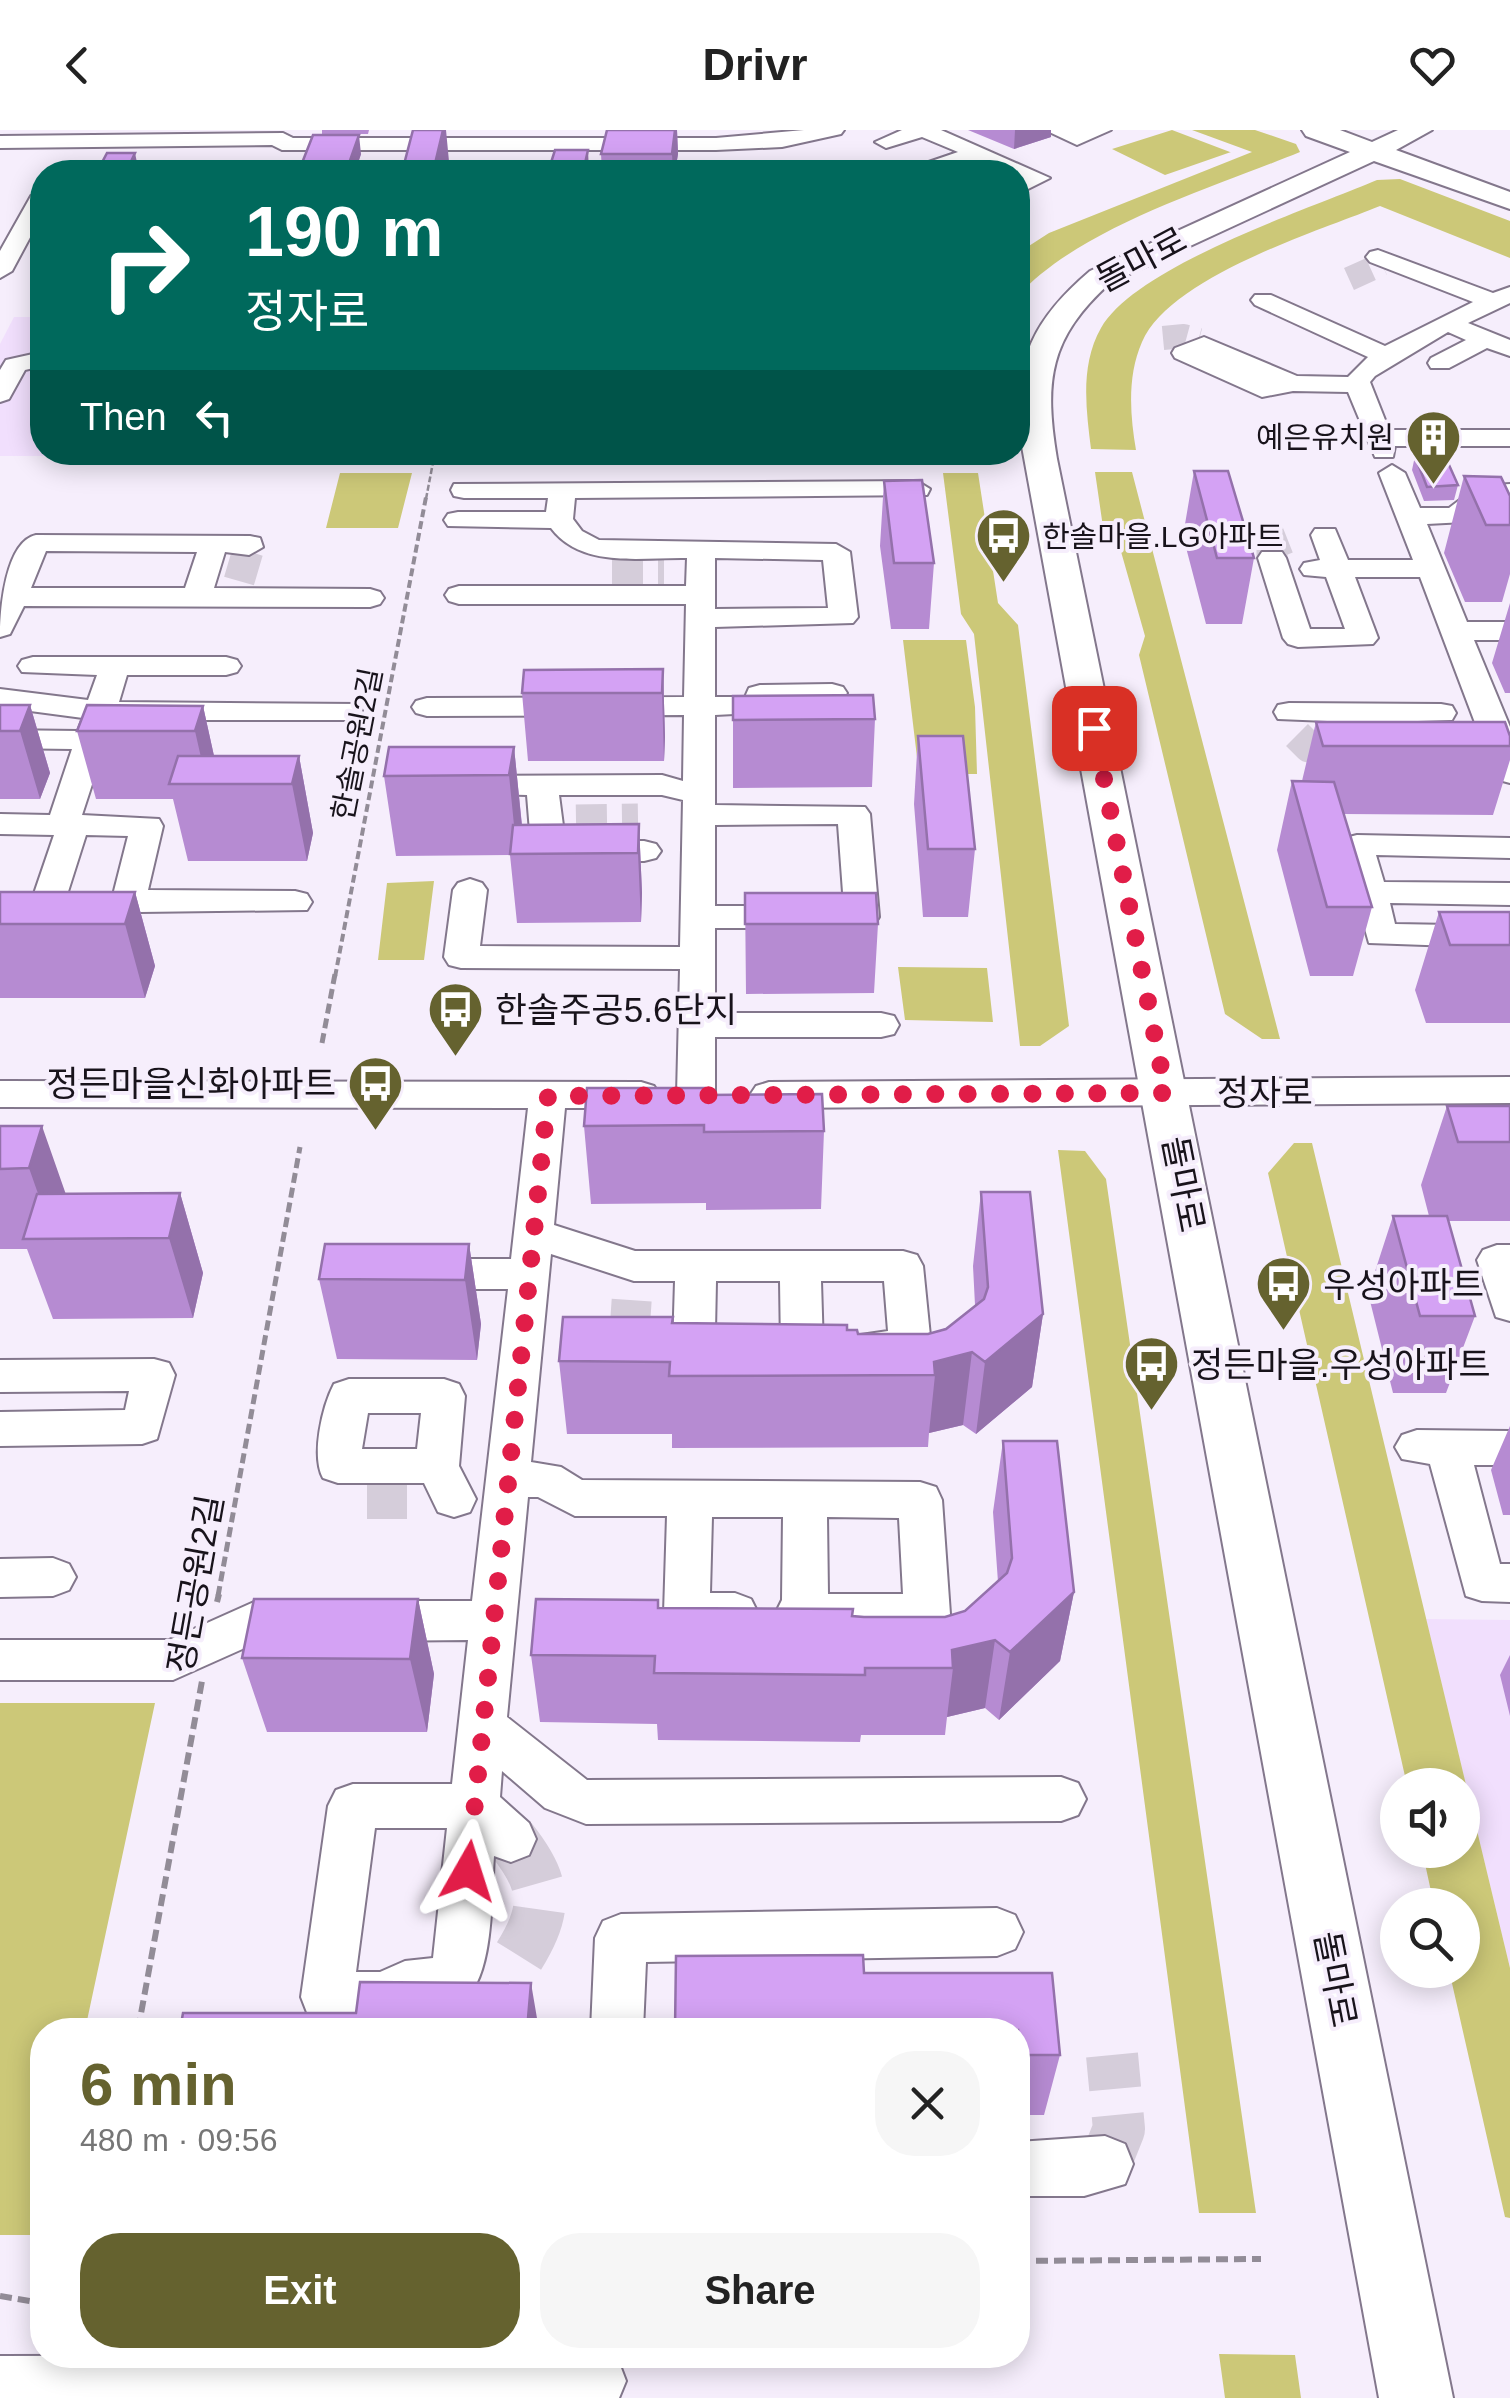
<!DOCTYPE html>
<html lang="en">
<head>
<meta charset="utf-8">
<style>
  body { margin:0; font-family:Helvetica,"Noto Sans KR",sans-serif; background:#f6f6f6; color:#222; height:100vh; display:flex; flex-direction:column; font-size:38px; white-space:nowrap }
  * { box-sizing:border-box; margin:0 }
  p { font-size:32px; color:#767676 }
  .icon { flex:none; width:55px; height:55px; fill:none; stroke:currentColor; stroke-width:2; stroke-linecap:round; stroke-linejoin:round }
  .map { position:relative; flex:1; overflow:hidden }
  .side { position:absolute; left:30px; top:1888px; width:1000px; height:350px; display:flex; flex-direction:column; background:#fff; border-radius:40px; box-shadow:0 5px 25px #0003 }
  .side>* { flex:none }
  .guide { position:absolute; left:30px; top:30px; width:1000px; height:305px; border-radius:40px; box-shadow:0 5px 25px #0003; background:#00695c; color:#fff; overflow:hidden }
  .tools { position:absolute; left:1380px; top:1638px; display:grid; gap:20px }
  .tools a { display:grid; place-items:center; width:100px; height:100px; border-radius:50%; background:#fff; box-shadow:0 5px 25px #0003; font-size:50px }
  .pin { position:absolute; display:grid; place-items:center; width:85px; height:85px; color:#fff; margin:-42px; border-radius:20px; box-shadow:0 5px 15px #0006 }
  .me { position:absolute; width:110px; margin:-55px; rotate:6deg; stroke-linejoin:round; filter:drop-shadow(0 0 8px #0008) }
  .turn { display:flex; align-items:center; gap:35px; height:210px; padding:0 50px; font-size:45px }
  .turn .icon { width:130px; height:130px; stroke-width:2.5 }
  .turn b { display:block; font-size:70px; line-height:85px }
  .then { display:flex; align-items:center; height:95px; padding:0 50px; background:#0003; gap:20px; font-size:38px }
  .round { display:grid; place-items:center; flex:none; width:105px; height:105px; border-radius:40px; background:#f6f6f6 }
  .headline { display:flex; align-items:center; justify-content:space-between; height:170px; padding:0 50px }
  h1 { font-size:60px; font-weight:700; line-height:75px; color:#65622f }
  .cta { display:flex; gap:20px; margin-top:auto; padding:20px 50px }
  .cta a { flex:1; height:115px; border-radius:40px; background:#65622f; color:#fff; font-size:40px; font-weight:700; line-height:115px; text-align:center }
  .cta a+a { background:#f6f6f6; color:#222 }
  header { display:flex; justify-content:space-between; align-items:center; height:130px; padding:0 50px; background:#fff; font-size:45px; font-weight:700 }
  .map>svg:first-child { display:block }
  .built { fill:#f1dffd }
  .green { fill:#ccc878 }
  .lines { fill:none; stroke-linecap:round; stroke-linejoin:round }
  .minor-tunnel-far3 { stroke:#d5cdda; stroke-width:24; stroke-dasharray:24 12; stroke-linecap:butt }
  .minor-tunnel-far2 { stroke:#d5cdda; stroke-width:31; stroke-dasharray:31 15; stroke-linecap:butt }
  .minor-tunnel-far1 { stroke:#d5cdda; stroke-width:40; stroke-dasharray:40 20; stroke-linecap:butt }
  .minor-tunnel { stroke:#d5cdda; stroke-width:52; stroke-dasharray:52 26; stroke-linecap:butt }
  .minor-casing { stroke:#83778c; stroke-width:4 }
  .major-casing { stroke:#83778c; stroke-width:4 }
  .path-far3 { stroke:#928c97; stroke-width:2.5; stroke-dasharray:6 2.5; stroke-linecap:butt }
  .path-far2 { stroke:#928c97; stroke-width:4; stroke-dasharray:8 4; stroke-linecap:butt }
  .path-far1 { stroke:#928c97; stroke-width:5; stroke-dasharray:10 5; stroke-linecap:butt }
  .path { stroke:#928c97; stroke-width:6; stroke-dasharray:12 6; stroke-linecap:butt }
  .minor { fill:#fff; fill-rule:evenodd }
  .major { fill:#fff; fill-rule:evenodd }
  .wall { fill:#b68bd2 }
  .shaded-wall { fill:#9471ab }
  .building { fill:#d4a2f4; stroke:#9471ab; stroke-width:2.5 }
  .route { stroke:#e11d48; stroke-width:18; stroke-dasharray:0 32.4 }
  .labels { text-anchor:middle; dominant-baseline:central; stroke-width:8; stroke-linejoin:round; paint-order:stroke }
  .far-poi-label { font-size:30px; fill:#18131b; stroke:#f6eefc; text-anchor:end }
  .far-street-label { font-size:30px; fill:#18131b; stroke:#f6eefc }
  .street-label { font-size:35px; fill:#18131b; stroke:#f6eefc }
  .poi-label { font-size:35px; fill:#18131b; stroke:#f6eefc; text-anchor:start }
</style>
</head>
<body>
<header><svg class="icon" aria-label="back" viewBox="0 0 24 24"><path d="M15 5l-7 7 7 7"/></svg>Drivr<svg class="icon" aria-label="heart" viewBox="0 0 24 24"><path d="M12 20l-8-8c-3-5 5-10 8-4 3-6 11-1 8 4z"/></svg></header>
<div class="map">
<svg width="1510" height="2268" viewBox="0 0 1510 2268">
  <rect width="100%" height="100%" fill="#f6eefc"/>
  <!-- built -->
  <path class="built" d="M14 187H42V322L366 323 365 326H0V214Z
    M1426 1489 1510 1490V1838Z"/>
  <!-- green -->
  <path class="green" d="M1172 0 1230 22H1231L1165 45 1112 19Z
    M1192 0H1255L1296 14 1300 22C1215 57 1078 98 1018 166V123L1049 103 1252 22Z
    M1400 49 1510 91V128L1380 76C1316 102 1170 147 1142 212 1127 246 1130 285 1136 320L1091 319C1086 279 1080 235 1101 198 1136 136 1309 79 1377 50Z
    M1095 342H1132L1280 909H1262L1225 884 1139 525 1145 506 1118 411 1104 404Z
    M340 343H412L398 398H326Z
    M943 343H978L998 473 1018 495 1069 896 1040 916H1020L974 504 961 484Z
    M903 510H966L975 577 977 644H919Z
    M434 751 424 830H378L387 753Z
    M898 837 987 838 993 892 905 890Z
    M1294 1013H1312L1510 1838V2088L1505 2087 1449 1840H1462V1775H1434L1422 1720H1462V1655H1407L1268 1043Z
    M1058 1020 1085 1021 1106 1049 1256 2083H1199Z
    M0 1573H155L85 1900H42V2105H0Z
    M1219 2224 1295 2225 1301 2268H1225Z"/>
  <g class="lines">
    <!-- minor-tunnel-far3 -->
    <path class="minor-tunnel-far3" d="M1349 149 1382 134
      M1163 208 1184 206 1199 210"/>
    <!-- minor-tunnel-far2 -->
    <path class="minor-tunnel-far2" d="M1272 428V414L1287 408
      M612 444H664
      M239 451 249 417
      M1297 605 1309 617 1337 619
      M576 690 638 689"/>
    <!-- minor-tunnel-far1 -->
    <path class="minor-tunnel-far1" d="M629 1210 633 1150
      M367 1369H424"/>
    <!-- minor-tunnel -->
    <path class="minor-tunnel" d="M511 1709C546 1753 549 1778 519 1826
      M1105 2034 1119 1999 1112 1925"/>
    <defs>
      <path id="minor" d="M804 0H844L841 4 782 17 716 20H282L272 15 0 18V6L283 3 293 8H716Z
        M902 0H941L1050 48 1018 64V42H1007L977 30 941 42H912L914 37 958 22 922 7 886 18 875 12Z
        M1045 0H1111L1077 15Z
        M42 59V85L12 141 0 148V121L31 66Z
        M1378 120 1493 163 1510 157V173L1468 193 1510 210V226L1487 218 1449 238H1431L1428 233 1431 228 1466 210 1448 202 1375 246 1370 252 1389 300H1510V316H1395L1393 327H1375L1348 262 1293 261 1262 267 1175 228 1172 223 1175 218 1204 207 1297 246 1348 247 1368 227 1255 175 1251 170 1255 165H1271L1385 216 1473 172 1370 132 1366 127 1370 122Z
        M42 222V236L25 240 9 269 0 272V240L6 230Z
        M1392 335 1405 343 1420 378H1449L1478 356 1510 354V370H1494L1465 392 1427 394 1467 492H1510V510H1474L1510 597V653L1499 650 1494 643 1420 447H1355L1378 508 1373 514 1298 517 1288 514 1283 508 1258 428 1262 422H1282L1286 428 1310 499H1345L1326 447 1304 445 1300 439 1304 433 1320 430 1311 405 1315 399H1335L1348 430H1413L1379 343Z
        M917 351 930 359 927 365 575 368 573 389 582 401 599 410 836 414 850 422 858 487 853 493 715 497V567H745L749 558 760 555 832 554 843 557 847 563 843 569 775 573 771 582 715 585V675L865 677 870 684 879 787 874 795 862 798H715V883H881L894 886 899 895 894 904 881 907H715V965L709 974 696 978 683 974 677 965 680 839 461 838 449 835 444 827 453 760 458 753 470 749 482 753 487 760 480 816 680 817 683 670 662 665H559L565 711H644L656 714 661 721 656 728 644 731H558L546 728 531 714 527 665 452 663 447 656 452 649 463 646 662 645 683 651 684 585 427 586 416 583 412 577 416 571 427 568 684 567 686 474H459L449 471 445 465 449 459 459 456H686L687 428C641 427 582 439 551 398L448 396 444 390 448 384 458 382H546L548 368H464L454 366 451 360 454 354ZM715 428 823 430 828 478 715 479ZM838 694 844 776H715V695Z
        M36 405 250 406 260 408 263 417 249 425 225 422 214 458 370 459 380 462 384 468 380 474 370 477 24 476 10 504 0 507C0 480 5 412 36 405ZM46 421 197 422 185 458H31Z
        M33 527H226L237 530 241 536 237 542 226 545H127L119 572 358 574 362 581 358 588 347 590H113L82 685 159 689 163 696 148 760 295 761 307 764 312 772 307 780 140 782C116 825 42 812 0 811V789L25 790 54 705 0 704V684L50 685 72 619 0 618V600L78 601 83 588 0 577V559L88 570 97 545 22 542 18 536 22 530ZM86 705 128 706 113 765 101 785 59 790Z
        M1289 573 1441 574 1452 576 1456 583 1452 590 1383 592 1390 613 1409 619 1414 626 1409 633 1398 635 1365 626 1352 592 1278 589 1274 582 1278 575Z
        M1357 705 1510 708V728L1376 725 1384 752 1510 753V775L1390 773 1395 794 1510 796V818L1369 813 1341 715 1345 708Z
        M1510 947V973L769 978 756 974 750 965 756 956 769 952Z
        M0 951 641 952 654 956 660 965 654 974 641 978H565L554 1095 635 1121H903L917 1125 923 1136 931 1216 925 1227C902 1234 877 1235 854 1228L848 1217 854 1206 888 1201 884 1151H821L823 1218 817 1229 802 1234 787 1229 781 1218 780 1151H716L715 1201 736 1206 742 1217 736 1228C716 1234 699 1234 679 1228L673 1217 675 1151H634L551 1124 531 1332 561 1337 582 1350 920 1352 936 1357 942 1370 950 1484 943 1498 927 1504H798L782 1498 775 1484 782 1470 783 1387H712L710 1463H735L751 1469 758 1483 751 1497C726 1506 696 1506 671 1497L664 1483 667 1386H575L538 1367H528L507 1587 587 1650 1061 1647 1078 1653 1086 1669 1078 1685 1061 1691 586 1694 545 1678 502 1641 500 1667 529 1693 536 1709 529 1725 511 1732 494 1726C491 1764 495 1852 460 1873 443 1883 424 1876 407 1883 376 1896 340 1898 308 1885L301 1867 328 1676 336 1660 353 1654H452L468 1510 370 1511 354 1505 347 1491 354 1477 370 1471H472L508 1159H418L404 1155 398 1144 404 1133 418 1129H511L528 978 0 977ZM827 1387 899 1388 903 1464H828ZM375 1698H447L433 1828 405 1831 380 1842H356Z
        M1497 1115H1510V1191L1496 1187 1477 1130 1483 1120Z
        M154 1229 169 1233 175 1245 157 1309 142 1314 0 1316V1282L125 1280 129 1261 0 1262V1230Z
        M349 1249H444L459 1254 465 1266 459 1336 476 1369 470 1382 454 1387 438 1382 424 1353H338L323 1348C311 1326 322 1277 334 1254ZM368 1283H421L417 1319H362Z
        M1417 1300 1510 1301V1335H1474L1500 1434H1510V1472L1482 1471 1466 1466 1430 1334 1402 1329 1395 1317 1402 1305Z
        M53 1428 69 1434 76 1447 69 1460 53 1466 0 1467V1429Z
        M302 1471 318 1477 325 1491 318 1505 302 1511 258 1512 173 1550H0V1510H169L254 1472Z
        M997 1778 1015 1785 1023 1802 1015 1819 997 1826 646 1832 643 1900H591L595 1808 603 1791 621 1784Z
        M1105 2006 1125 2014 1133 2034 1125 2054 1084 2066H1018V2012Z
        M605 2225 618 2230 626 2251 619 2268H0V2226Z"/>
      <path id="major" d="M1302 0H1340L1372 12 1398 0H1432L1396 20 1510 62V79L1374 31 1110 153C1049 208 1044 251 1057 329L1453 2268H1379L1019 300C1015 227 1035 188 1090 141L1350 22 1306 6Z"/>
    </defs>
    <!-- minor casing -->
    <use href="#minor" class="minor-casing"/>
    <!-- major casing -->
    <use href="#major" class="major-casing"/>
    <!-- path-far3 -->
    <path class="path-far3" d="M426 369 435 322"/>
    <!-- path-far2 -->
    <path class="path-far2" d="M335 847 426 367"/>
    <!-- path-far1 -->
    <path class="path-far1" d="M322 913 335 844
      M218 1466 300 1017"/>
    <!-- path -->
    <path class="path" d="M217 1472 219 1464
      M138 1900 202 1551
      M1018 2131 1261 2129
      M0 2166 42 2173"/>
    <!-- minor -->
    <use href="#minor" class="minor"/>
    <!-- major -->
    <use href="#major" class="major"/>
  </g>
  <!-- wall -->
  <path class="wall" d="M322 0H369L368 4H322Z
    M607 0H677L678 24 675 42H602L601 24Z
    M968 0H1051V7L1014 19Z
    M361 24 355 42H304L302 33Z
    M1415 326 1458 355 1454 370 1424 371 1412 340Z
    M1194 341 1254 428 1242 494H1206L1183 406Z
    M1464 346 1510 366V444L1502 472H1465L1444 423Z
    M884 351 934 433 929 499H891L880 416Z
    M1510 473V563H1505L1492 533Z
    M663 539 665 607 664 631H528L522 563Z
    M733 566 875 589 872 657 733 658Z
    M0 575H30L50 643 40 669H0Z
    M203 576 214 626H299L313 703 307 731H188L173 669H96L77 601Z
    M1316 592 1510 606V630L1493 685 1343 684 1372 777 1353 846H1310L1277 720 1292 651H1302Z
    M918 606 975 719 968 787H923L914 674Z
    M514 617 522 695 639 694 642 763 641 792 517 793 510 725 396 726 384 646Z
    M0 762H135L155 836 145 868H0Z
    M745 763 878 794 874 863 746 864Z
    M1439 782H1510V893H1426L1415 860Z
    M705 965 824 1001 821 1079 706 1080V1073L591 1074 584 996Z
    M1447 976H1510V1091H1448L1475 1186 1446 1263H1393L1368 1163 1393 1086H1429L1421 1055Z
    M0 996 65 1064 180 1063 203 1143 193 1188 53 1189 27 1119H0Z
    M981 1062 1043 1184 1032 1257 976 1304 963 1295 929 1303 928 1317 672 1318V1304H567L559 1231 673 1193 847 1200 858 1204H928L946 1199 975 1175 973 1136Z
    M469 1114 481 1194 477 1230 337 1229 319 1149Z
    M1510 1296V1385H1503L1491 1340Z
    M1003 1311 1074 1462 1060 1531 999 1590 985 1578 947 1587 945 1605H861L860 1612 658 1610 657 1594 540 1592 531 1525 658 1470 659 1478 864 1487H945L965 1481 998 1452 993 1382Z
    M418 1469 434 1544 427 1602H267L242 1528Z
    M1510 1525V1586L1500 1545Z
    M1018 1900 1060 1925 1044 1985H1018Z"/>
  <!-- shaded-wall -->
  <path class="shaded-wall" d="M443 0H446L450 42H433Z
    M675 0H677L678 24 675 42H673L672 24Z
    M1015 0H1051V7L1014 19Z
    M359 5 361 24 355 42H348L347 39Z
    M588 20 589 42H583Z
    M135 23 139 42H126Z
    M663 539 665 607 664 631 662 563Z
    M30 575 50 643 40 669 20 601Z
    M203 576 218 644 207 654 195 601Z
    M514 617 522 697 517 725 509 645Z
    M299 626 313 703 307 731 292 654Z
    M639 694 642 763 641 792 638 723Z
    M135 762 155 836 145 868 125 794Z
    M42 996 70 1076 54 1109 29 1038Z
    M180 1063 203 1143 193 1188 169 1108Z
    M469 1114 481 1194 477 1230 465 1150Z
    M1043 1184 1032 1257 976 1304 985 1232Z
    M972 1222 963 1295 929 1303 935 1245 934 1232Z
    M1074 1462 1060 1531 999 1590 1010 1522Z
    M418 1469 434 1544 427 1602 410 1529Z
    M995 1510 985 1578 947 1587 953 1538 952 1520Z
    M531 1853 539 1900H527Z"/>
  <!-- building -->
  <path class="building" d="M413 0H443L433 42H402Z
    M607 0H675L672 24H601Z
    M313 5H359L347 39H305L307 33H302Z
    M555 20H588L583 42H548Z
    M107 23H135L126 42H97Z
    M1415 326H1445L1458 355 1427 357Z
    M1194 341H1228L1254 428H1217Z
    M1464 346 1501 347 1510 366V395H1486Z
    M922 350 934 433H894L884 351Z
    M663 539 662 563H522L524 540Z
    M873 565 875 589 733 590V566Z
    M0 575H30L20 601H0Z
    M87 575 203 576 195 601H77Z
    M1316 592H1505L1510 606V616H1323Z
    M918 606H963L975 719H928Z
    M389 617H514L509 645 384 646Z
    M178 626H299L292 654H169Z
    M1292 651 1334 652 1372 777H1327Z
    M639 694 638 723 510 724 513 695Z
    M0 762H135L125 794H0Z
    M745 763H876L878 794H745Z
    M1439 782H1510V815H1450Z
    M587 958H705V965L822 964 824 1001 704 1002V995L584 996Z
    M1447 976H1510V1012H1458Z
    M0 996H42L29 1038 0 1039Z
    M981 1062H1030L1043 1184 985 1232 972 1222 934 1232 935 1245 669 1246 670 1232 559 1231 563 1187H673L672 1193 847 1195V1200H857L858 1204H928L946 1199 984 1169 988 1157Z
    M180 1063 169 1108 23 1109 37 1064Z
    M1393 1086H1447L1475 1186H1420Z
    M325 1114H469L465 1150 319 1149Z
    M1003 1311H1057L1074 1462 1010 1522 995 1510 952 1520 953 1538H865V1545L654 1543 655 1526 531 1525 536 1469 658 1470V1478L853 1479 852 1486 864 1487H945L965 1481 1007 1443 1012 1428Z
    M254 1469H418L410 1529 242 1528Z
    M863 1825 864 1843H1052L1060 1925H1018V1900H675L676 1826Z
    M360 1852 531 1853 527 1900H180L183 1883H356Z"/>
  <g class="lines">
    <!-- route -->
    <path class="route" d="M468 1741 548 966 1166 963 1094 598"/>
  </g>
  <!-- icons -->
  <defs>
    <symbol id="building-pin" viewBox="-11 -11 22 30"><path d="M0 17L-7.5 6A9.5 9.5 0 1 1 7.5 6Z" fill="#65622f" stroke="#f6eefc"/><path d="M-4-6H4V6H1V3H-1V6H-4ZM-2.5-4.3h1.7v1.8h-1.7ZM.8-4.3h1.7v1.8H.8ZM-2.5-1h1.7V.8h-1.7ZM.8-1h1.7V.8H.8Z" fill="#fff"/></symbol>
    <symbol id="bus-pin" viewBox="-11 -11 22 30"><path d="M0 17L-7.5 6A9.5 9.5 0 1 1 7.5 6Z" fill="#65622f" stroke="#f6eefc"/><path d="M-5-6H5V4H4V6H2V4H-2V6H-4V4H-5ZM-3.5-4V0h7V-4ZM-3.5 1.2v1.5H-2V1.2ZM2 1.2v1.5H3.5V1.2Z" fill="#fff"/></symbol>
  </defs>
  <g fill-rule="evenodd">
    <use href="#building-pin" x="1402" y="276" width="63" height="86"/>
    <use href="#bus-pin" x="972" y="374" width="63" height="86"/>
    <use href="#bus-pin" x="424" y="848" width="63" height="86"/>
    <use href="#bus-pin" x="344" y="922" width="63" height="86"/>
    <use href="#bus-pin" x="1252" y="1122" width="63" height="86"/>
    <use href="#bus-pin" x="1120" y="1202" width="63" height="86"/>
  </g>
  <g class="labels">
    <!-- far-poi labels -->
    <g class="far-poi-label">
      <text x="1394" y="307">예은유치원</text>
      <text x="1042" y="406" text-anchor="start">한솔마을.LG아파트</text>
    </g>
    <!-- far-street labels -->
    <g class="far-street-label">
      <text transform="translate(357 614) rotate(-79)">한솔공원2길</text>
    </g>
    <!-- street labels -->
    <g class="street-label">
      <text transform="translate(1141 129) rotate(-28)">돌마로</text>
      <text x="1265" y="962">정자로</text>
      <text transform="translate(1184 1054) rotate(79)">돌마로</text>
      <text transform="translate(195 1454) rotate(-80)">정든공원2길</text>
      <text transform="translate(1336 1849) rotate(79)">돌마로</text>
    </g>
    <!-- poi labels -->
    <g class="poi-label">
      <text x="495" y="879">한솔주공5.6단지</text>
      <text x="336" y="953" text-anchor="end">정든마을신화아파트</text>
      <text x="1323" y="1154">우성아파트</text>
      <text x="1191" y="1234">정든마을.우성아파트</text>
    </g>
  </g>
</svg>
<div class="tools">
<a><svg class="icon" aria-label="sound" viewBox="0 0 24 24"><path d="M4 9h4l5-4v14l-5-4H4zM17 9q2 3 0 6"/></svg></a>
<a><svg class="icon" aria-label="search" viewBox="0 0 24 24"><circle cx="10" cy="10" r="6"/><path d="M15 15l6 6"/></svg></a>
</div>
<div class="pin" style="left:1094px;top:598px;background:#d93025"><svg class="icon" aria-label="arrive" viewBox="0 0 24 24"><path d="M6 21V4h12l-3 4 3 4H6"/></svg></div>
<svg class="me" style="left:468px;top:1741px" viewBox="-20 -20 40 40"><path d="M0-17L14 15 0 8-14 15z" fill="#e11d48" stroke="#fff" stroke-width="4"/></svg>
<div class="guide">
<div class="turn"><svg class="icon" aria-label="right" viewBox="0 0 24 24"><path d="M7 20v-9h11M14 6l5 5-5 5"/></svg><div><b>190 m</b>정자로</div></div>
<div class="then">Then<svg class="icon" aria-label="left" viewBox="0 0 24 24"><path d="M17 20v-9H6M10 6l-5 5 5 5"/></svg></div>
</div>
<section class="side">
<div class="headline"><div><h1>6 min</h1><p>480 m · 09:56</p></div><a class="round"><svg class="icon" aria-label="close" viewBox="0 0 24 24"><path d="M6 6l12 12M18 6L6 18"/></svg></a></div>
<div class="cta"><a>Exit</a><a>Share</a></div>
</section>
</div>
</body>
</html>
